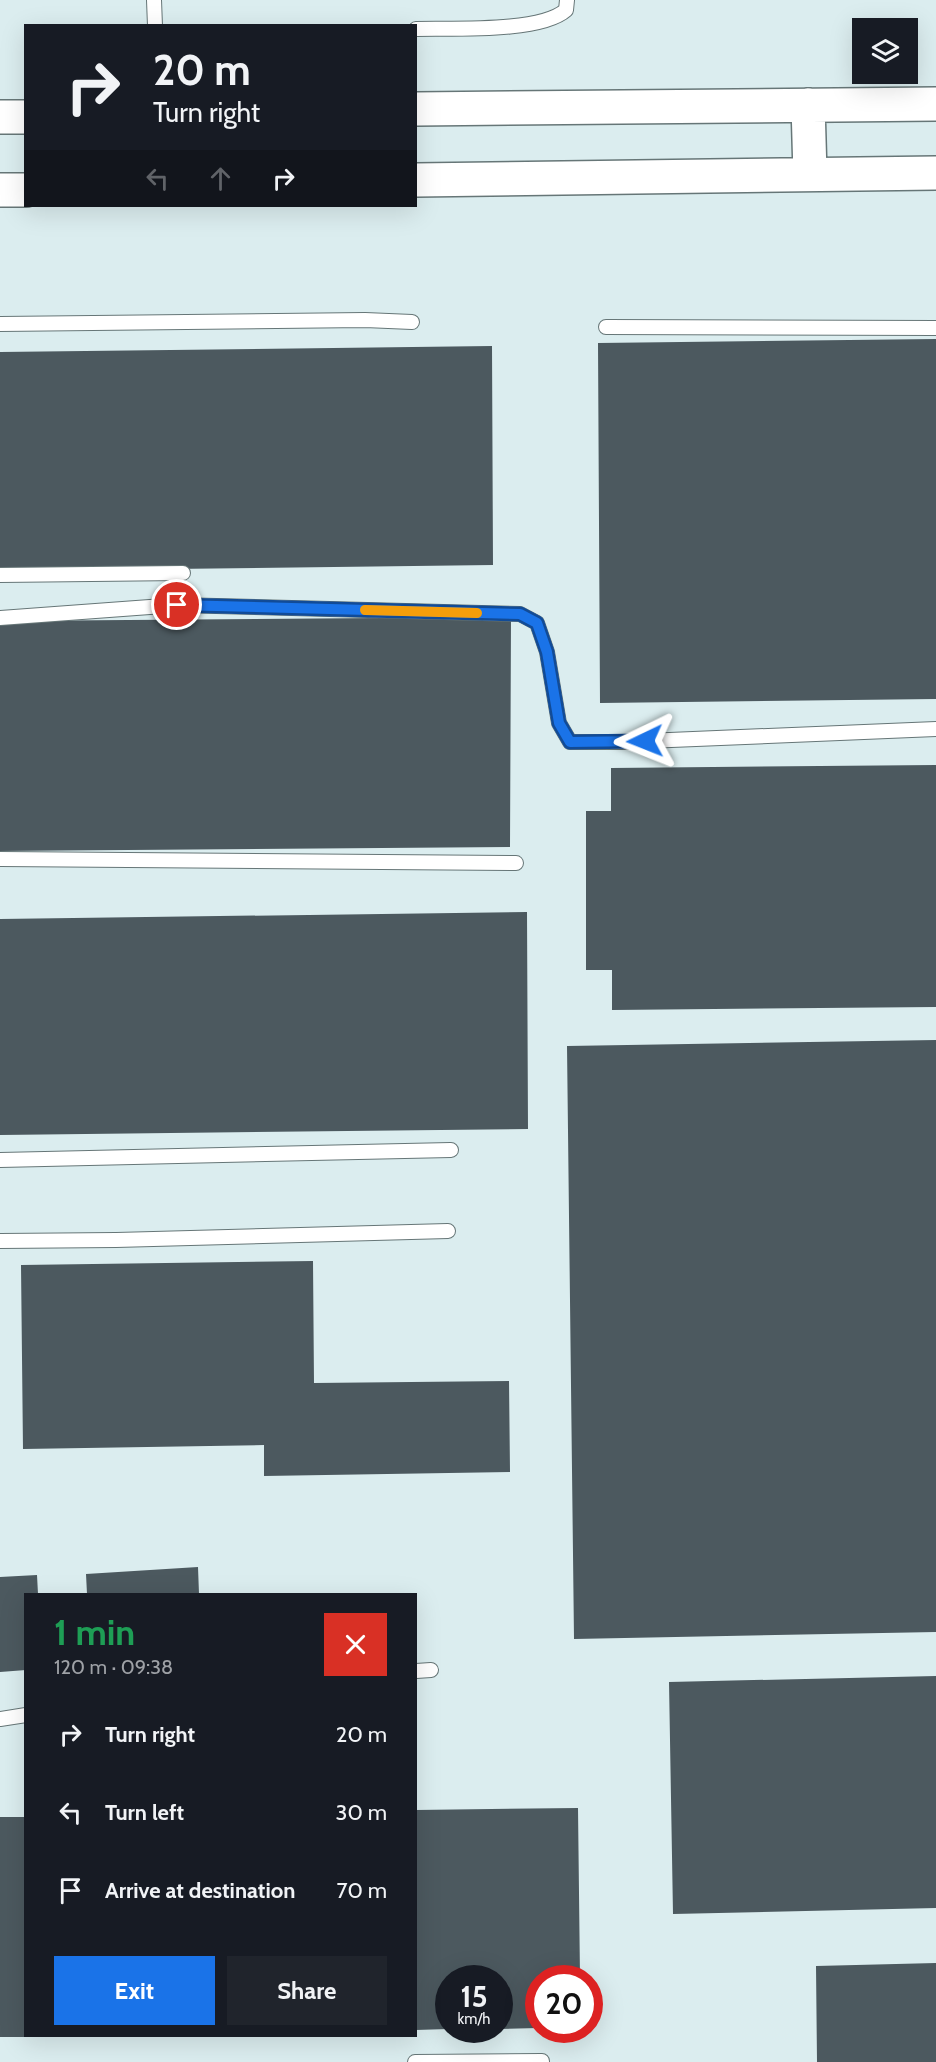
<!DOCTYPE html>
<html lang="en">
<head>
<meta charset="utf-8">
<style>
  body { margin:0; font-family:Cabin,sans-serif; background:#20242c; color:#f1f3f6; height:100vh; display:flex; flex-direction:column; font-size:22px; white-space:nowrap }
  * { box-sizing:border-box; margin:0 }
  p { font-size:20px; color:#9ea1a6 }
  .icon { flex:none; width:33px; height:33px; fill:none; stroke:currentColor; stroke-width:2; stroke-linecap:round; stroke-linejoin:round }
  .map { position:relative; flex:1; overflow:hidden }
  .sheet { position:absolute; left:24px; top:1593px; width:393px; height:444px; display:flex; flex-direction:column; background:#171b24; border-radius:0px; box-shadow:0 6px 24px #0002 }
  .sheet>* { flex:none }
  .hud { position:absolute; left:24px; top:24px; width:393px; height:183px; border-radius:0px; box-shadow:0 6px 24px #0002; background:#171b24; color:#f1f3f6; overflow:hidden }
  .buttons { position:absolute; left:852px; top:18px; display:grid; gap:12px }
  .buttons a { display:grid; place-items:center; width:66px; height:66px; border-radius:0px; background:#171b24; box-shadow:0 6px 24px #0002; font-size:30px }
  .speed { position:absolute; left:435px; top:1965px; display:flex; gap:12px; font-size:30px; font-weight:700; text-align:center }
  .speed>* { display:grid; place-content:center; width:78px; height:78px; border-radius:50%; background:#171b24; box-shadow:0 6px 24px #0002; line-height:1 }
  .speed small { font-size:15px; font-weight:400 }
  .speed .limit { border:9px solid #d22; background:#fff; color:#111 }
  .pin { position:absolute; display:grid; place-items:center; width:51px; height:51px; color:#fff; margin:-26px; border:3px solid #fff; border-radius:50%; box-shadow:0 2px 6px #0007 }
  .me { position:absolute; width:66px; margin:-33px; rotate:268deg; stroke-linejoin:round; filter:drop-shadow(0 0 4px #0008) }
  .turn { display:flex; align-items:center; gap:21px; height:126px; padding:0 30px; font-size:27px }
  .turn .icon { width:78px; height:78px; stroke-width:2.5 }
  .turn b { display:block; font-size:42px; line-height:51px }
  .lanes { display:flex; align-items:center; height:57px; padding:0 30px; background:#0003; justify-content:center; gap:30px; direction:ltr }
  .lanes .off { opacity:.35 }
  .round { display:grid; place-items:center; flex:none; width:63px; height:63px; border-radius:0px; background:#20242c }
  .summary { display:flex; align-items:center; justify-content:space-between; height:102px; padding:0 30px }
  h1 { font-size:36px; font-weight:700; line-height:45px; color:#1e9e55 }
  .action { display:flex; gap:12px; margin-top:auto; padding:12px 30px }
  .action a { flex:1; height:69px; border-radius:0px; background:#1a73e8; color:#fff; font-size:24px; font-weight:700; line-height:69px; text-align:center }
  .action a+a { background:#20242c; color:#f1f3f6 }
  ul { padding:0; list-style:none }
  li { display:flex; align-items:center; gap:18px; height:78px; padding:0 30px }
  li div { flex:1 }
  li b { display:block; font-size:22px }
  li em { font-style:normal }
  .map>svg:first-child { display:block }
  .building { fill:#4c595f }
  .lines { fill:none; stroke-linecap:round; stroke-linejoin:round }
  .lane-casing { stroke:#667677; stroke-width:16 }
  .secondary-casing { stroke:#667677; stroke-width:36 }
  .lane { stroke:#fff; stroke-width:14 }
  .secondary { stroke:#fff; stroke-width:33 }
  .route-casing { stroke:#114b97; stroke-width:15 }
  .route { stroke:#1a73e8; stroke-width:10 }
  .slow { stroke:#f59e0b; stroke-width:10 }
</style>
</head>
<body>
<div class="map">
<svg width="936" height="2062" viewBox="0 0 936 2062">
  <rect width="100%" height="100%" fill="#dbedef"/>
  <!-- building -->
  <path class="building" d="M936 339V699L600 703 598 343Z
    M492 346 493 565 0 571V352Z
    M511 617 510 847 0 851V621Z
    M936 765V1007L612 1010V970H586V811H611V768Z
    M527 912 528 1129 0 1135V919Z
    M936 1040V1632L574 1639 567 1046Z
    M313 1261 314 1383 509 1381 510 1472 264 1476V1445L23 1449 21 1265Z
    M198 1567 199 1594H87L86 1574Z
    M37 1575 38 1594H26V1670L0 1672V1577Z
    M936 1676V1908L673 1914 669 1682Z
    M578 1808 580 1978H538V2028L500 2029V1978H448V2029L416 2030V1810Z
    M0 1817H26V2037H0Z
    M936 1963V2062H817L816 1966Z"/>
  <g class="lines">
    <defs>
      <path id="lane" d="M154 0 155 26
        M416 29C451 28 540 33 566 10L567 0
        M0 324 365 320 412 322
        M606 327 936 328
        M0 575 183 573
        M0 618 177 605 520 614 537 623 547 652 559 723 570 742H622L936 729
        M0 859 516 863
        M0 1160 451 1150
        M0 1241 116 1240 448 1231
        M416 1671 431 1670
        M0 1719 26 1715
        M415 2062 542 2061"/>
      <path id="secondary" d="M808 105 810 174
        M416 109 936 104
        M0 117H26
        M416 180 936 173
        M0 190H26"/>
    </defs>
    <!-- lane casing -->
    <use href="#lane" class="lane-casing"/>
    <!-- secondary casing -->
    <use href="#secondary" class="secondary-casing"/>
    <!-- lane -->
    <use href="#lane" class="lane"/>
    <!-- secondary -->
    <use href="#secondary" class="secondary"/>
  </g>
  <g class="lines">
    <defs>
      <path id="route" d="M177 605 520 614 537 623 547 652 559 723 570 742 645 741"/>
    </defs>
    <!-- route casing -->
    <use href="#route" class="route-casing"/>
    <!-- route -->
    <use href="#route" class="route"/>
    <!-- slow -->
    <path class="slow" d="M365 610 477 613"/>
  </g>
</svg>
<div class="buttons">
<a><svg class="icon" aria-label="layers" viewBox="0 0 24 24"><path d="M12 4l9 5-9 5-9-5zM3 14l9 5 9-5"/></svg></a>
</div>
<div class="speed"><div>15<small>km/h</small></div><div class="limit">20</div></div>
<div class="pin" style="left:177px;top:605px;background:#d93025"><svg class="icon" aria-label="arrive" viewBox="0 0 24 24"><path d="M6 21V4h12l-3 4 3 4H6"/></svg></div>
<svg class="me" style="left:645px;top:741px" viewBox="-20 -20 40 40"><path d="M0-17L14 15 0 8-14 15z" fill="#1a73e8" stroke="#fff" stroke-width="4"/></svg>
<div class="hud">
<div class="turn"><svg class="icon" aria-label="right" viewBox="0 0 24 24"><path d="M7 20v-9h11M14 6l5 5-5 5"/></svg><div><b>20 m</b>Turn right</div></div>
<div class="lanes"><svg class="icon off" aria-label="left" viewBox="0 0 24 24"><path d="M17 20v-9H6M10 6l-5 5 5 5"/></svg><svg class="icon off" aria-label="ahead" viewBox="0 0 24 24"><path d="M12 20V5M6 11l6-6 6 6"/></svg><svg class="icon" aria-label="right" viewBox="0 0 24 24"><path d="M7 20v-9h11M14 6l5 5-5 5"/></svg></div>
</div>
<section class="sheet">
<div class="summary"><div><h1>1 min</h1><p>120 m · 09:38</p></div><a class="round" style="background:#d93025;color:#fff"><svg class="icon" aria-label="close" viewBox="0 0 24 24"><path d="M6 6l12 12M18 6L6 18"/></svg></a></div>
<ul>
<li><svg class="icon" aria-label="right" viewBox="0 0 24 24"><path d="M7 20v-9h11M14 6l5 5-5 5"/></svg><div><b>Turn right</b></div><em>20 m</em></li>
<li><svg class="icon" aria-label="left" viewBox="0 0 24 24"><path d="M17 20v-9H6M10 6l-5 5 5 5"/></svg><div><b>Turn left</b></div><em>30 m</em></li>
<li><svg class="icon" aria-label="arrive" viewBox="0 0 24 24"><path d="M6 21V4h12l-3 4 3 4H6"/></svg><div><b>Arrive at destination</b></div><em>70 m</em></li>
</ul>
<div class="action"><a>Exit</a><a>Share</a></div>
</section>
</div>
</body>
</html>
